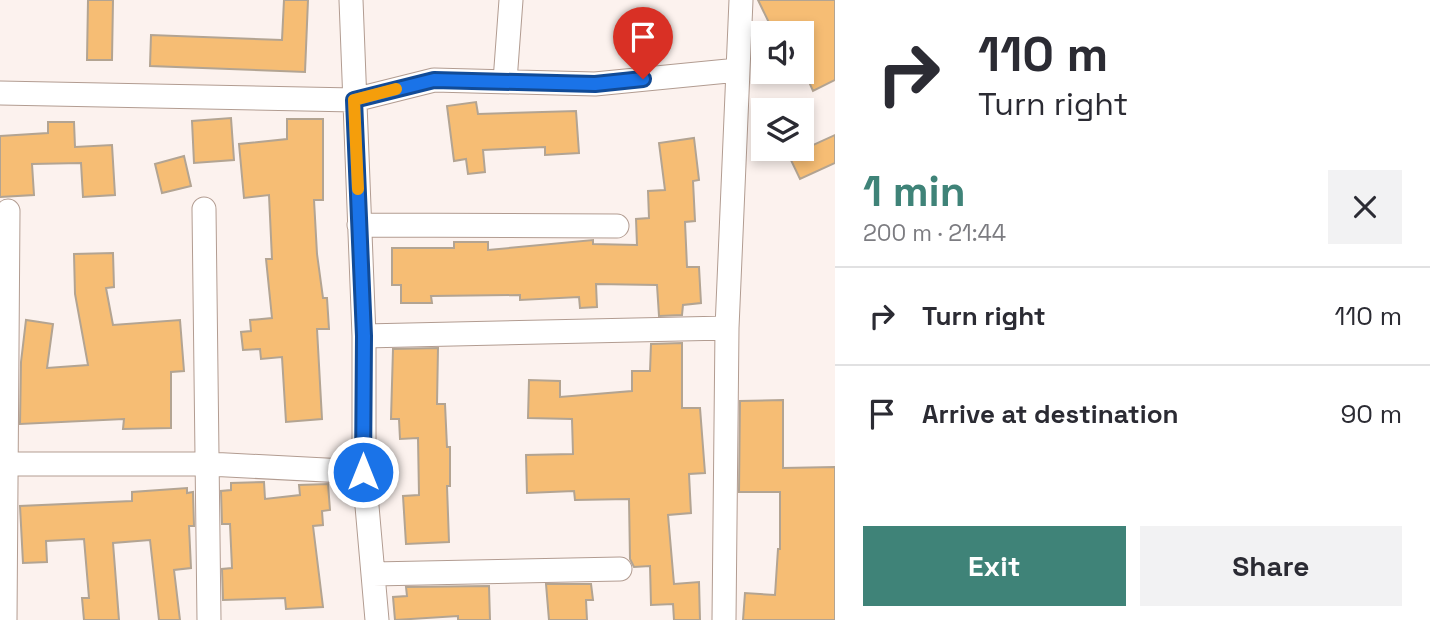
<!DOCTYPE html>
<html lang="en">
<head>
<meta charset="utf-8">
<style>
  body { margin:0; font-family:"Space Grotesk",sans-serif; background:#f2f2f3; color:#2b2b33; height:100vh; display:flex; flex-direction:column; font-size:26px; white-space:nowrap }
  * { box-sizing:border-box; margin:0 }
  p { font-size:23px; color:#7c7c81 }
  .icon { flex:none; width:38px; height:38px; fill:none; stroke:currentColor; stroke-width:2; stroke-linecap:round; stroke-linejoin:round }
  .map { position:relative; flex:1; overflow:hidden }
  .sheet { display:flex; flex-direction:column; background:#fff; width:595px }
  .sheet>* { flex:none }
  .top-card { background:#fff; color:#2b2b33; overflow:hidden }
  .controls { position:absolute; left:751px; top:21px; display:grid; gap:14px }
  .controls a { display:grid; place-items:center; width:63px; height:63px; border-radius:0px; background:#fff; box-shadow:0 4px 10px #0003; font-size:35px }
  .pin { position:absolute; display:grid; place-items:center; width:60px; height:60px; color:#fff; margin:-72px -30px; border-radius:50% 50% 50% 0; rotate:-45deg; box-shadow:0 0 7px #0007 }
  .pin .icon { rotate:45deg }
  .me { position:absolute; width:77px; margin:-38px; rotate:0deg; stroke-linejoin:round; filter:drop-shadow(0 0 5px #0008) }
  .turn { display:flex; align-items:center; gap:24px; height:147px; padding:0 28px; font-size:32px }
  .turn .icon { width:91px; height:91px; stroke-width:2.5 }
  .turn b { display:block; font-size:49px; line-height:60px }
  .round { display:grid; place-items:center; flex:none; width:74px; height:74px; border-radius:0px; background:#f2f2f3 }
  .head { display:flex; align-items:center; justify-content:space-between; height:119px; padding:0 28px }
  h1 { font-size:42px; font-weight:700; line-height:52px; color:#3f8378 }
  .button { display:flex; gap:14px; margin-top:auto; padding:14px 28px }
  .button a { flex:1; height:80px; border-radius:0px; background:#3f8378; color:#fff; font-size:28px; font-weight:700; line-height:80px; text-align:center }
  .button a+a { background:#f2f2f3; color:#2b2b33 }
  ul { padding:0; list-style:none }
  li { display:flex; align-items:center; gap:21px; height:98px; padding:0 28px; border-top:2px solid #e1e1e2 }
  li div { flex:1 }
  li b { display:block; font-size:26px }
  li em { font-style:normal }
  main { display:flex; flex:1; min-height:0 }
  .map>svg:first-child { display:block }
  .building { fill:#f6bd74; stroke:#b3a492; stroke-width:2 }
  .lines { fill:none; stroke-linecap:round; stroke-linejoin:round }
  .minor-casing { stroke:#b29c91; stroke-width:25 }
  .minor { stroke:#fff; stroke-width:23 }
  .route-casing { stroke:#114b97; stroke-width:18 }
  .route { stroke:#1a73e8; stroke-width:12 }
  .slow { stroke:#f59e0b; stroke-width:12 }
</style>
</head>
<body>
<main>
<div class="map">
<svg width="835" height="620" viewBox="0 0 835 620">
  <rect width="100%" height="100%" fill="#fcf2ee"/>
  <!-- building -->
  <path class="building" d="M88 0H113L112 60H87Z
    M284 0H308L305 72 150 66 151 35 282 40Z
    M758 0H835V80L813 91 802 66V33H774Z
    M476 102 478 114 576 111 579 153 545 155V147L483 150 485 172 468 174 466 159 454 161 447 106Z
    M231 118 234 160 194 163 192 121Z
    M287 119H323V200H314L317 254 323 298H327L329 329H317L322 419 286 422 282 357 261 359 260 349 243 350 241 332 251 331 250 320 272 318 266 259H272L269 195 244 198 239 144 287 139Z
    M48 122H74L75 147 112 145 115 195 83 197 81 163 32 164 34 195 0 197V136L48 133Z
    M835 135V163L800 179 789 156Z
    M694 138 699 180 693 181 695 221 685 222 687 267H699L701 303 683 305 682 315 659 316 657 285 596 284 597 307 580 308 579 297 520 300V295L431 296 432 303H401V285H392V248H454V242H488V250L593 240V244L637 245 636 219 649 218 648 191 665 190 659 143Z
    M184 156 191 186 162 193 155 164Z
    M113 253 114 287 106 288 113 325 180 320 184 371 171 372V428L123 429 124 419 20 424 21 362 26 320 53 324 47 368 88 365 75 294 74 254Z
    M682 343V408H700L705 473 689 474 691 513 668 515 674 584 699 582 700 620H674L673 604 651 605 650 566 634 567 630 559 629 499 575 500 574 491 527 493 526 455 573 454 572 419 528 418 529 380 560 381V397L632 391V371H650L651 344Z
    M438 348 437 404H445L447 447H450V486H447L449 542 406 544 403 496 419 495 418 438 400 439 399 419H391L393 349Z
    M783 400V468L835 467V620H743L745 593 775 595 778 549H780V492H739L740 401Z
    M264 482 265 499 300 495 299 485 328 484 330 510 322 511 323 525 313 526 323 607 286 609 285 598 223 600 222 569 232 568 230 524H222L221 491 231 490V483Z
    M187 488V493L193 492 194 526H189L191 568 174 570 180 620H159L150 540 113 543 119 620H84L82 598H89L84 539 46 541 47 562 23 563 20 506 132 501V492Z
    M546 584H591L593 600H586L587 620H549Z
    M489 586 490 620H458V616L395 620 393 597 407 596 406 587Z"/>
  <g class="lines">
    <defs>
      <path id="minor" d="M351 0 364 336V472
        M505 81 511 0
        M0 93 354 100 434 80 595 84 738 70
        M204 209 209 620
        M359 225 617 226
        M364 336 727 328
        M0 464H208L364 472 377 620
        M373 574 620 569
        M5 620 8 211
        M724 620 727 328 741 0"/>
    </defs>
    <!-- minor casing -->
    <use href="#minor" class="minor-casing"/>
    <!-- minor -->
    <use href="#minor" class="minor"/>
  </g>
  <g class="lines">
    <defs>
      <path id="route" d="M363 472 364 336 354 100 434 80 595 84 643 79"/>
    </defs>
    <!-- route casing -->
    <use href="#route" class="route-casing"/>
    <!-- route -->
    <use href="#route" class="route"/>
    <!-- slow -->
    <path class="slow" d="M358 189 354 100 396 89"/>
  </g>
</svg>
<div class="controls">
<a><svg class="icon" aria-label="sound" viewBox="0 0 24 24"><path d="M4 9h4l5-4v14l-5-4H4zM17 9q2 3 0 6"/></svg></a>
<a><svg class="icon" aria-label="layers" viewBox="0 0 24 24"><path d="M12 4l9 5-9 5-9-5zM3 14l9 5 9-5"/></svg></a>
</div>
<div class="pin" style="left:643px;top:79px;background:#d93025"><svg class="icon" aria-label="arrive" viewBox="0 0 24 24"><path d="M6 21V4h12l-3 4 3 4H6"/></svg></div>
<svg class="me" style="left:363px;top:472px" viewBox="-20 -20 40 40"><circle r="17" fill="#1a73e8" stroke="#fff" stroke-width="3"/><path d="M0-11L8 9 0 5-8 9z" fill="#fff"/></svg>
</div>
<section class="sheet">
<div class="top-card">
<div class="turn"><svg class="icon" aria-label="right" viewBox="0 0 24 24"><path d="M7 20v-9h11M14 6l5 5-5 5"/></svg><div><b>110 m</b>Turn right</div></div>
</div>
<div class="head"><div><h1>1 min</h1><p>200 m · 21:44</p></div><a class="round"><svg class="icon" aria-label="close" viewBox="0 0 24 24"><path d="M6 6l12 12M18 6L6 18"/></svg></a></div>
<ul>
<li><svg class="icon" aria-label="right" viewBox="0 0 24 24"><path d="M7 20v-9h11M14 6l5 5-5 5"/></svg><div><b>Turn right</b></div><em>110 m</em></li>
<li><svg class="icon" aria-label="arrive" viewBox="0 0 24 24"><path d="M6 21V4h12l-3 4 3 4H6"/></svg><div><b>Arrive at destination</b></div><em>90 m</em></li>
</ul>
<div class="button"><a>Exit</a><a>Share</a></div>
</section>
</main>
</body>
</html>
